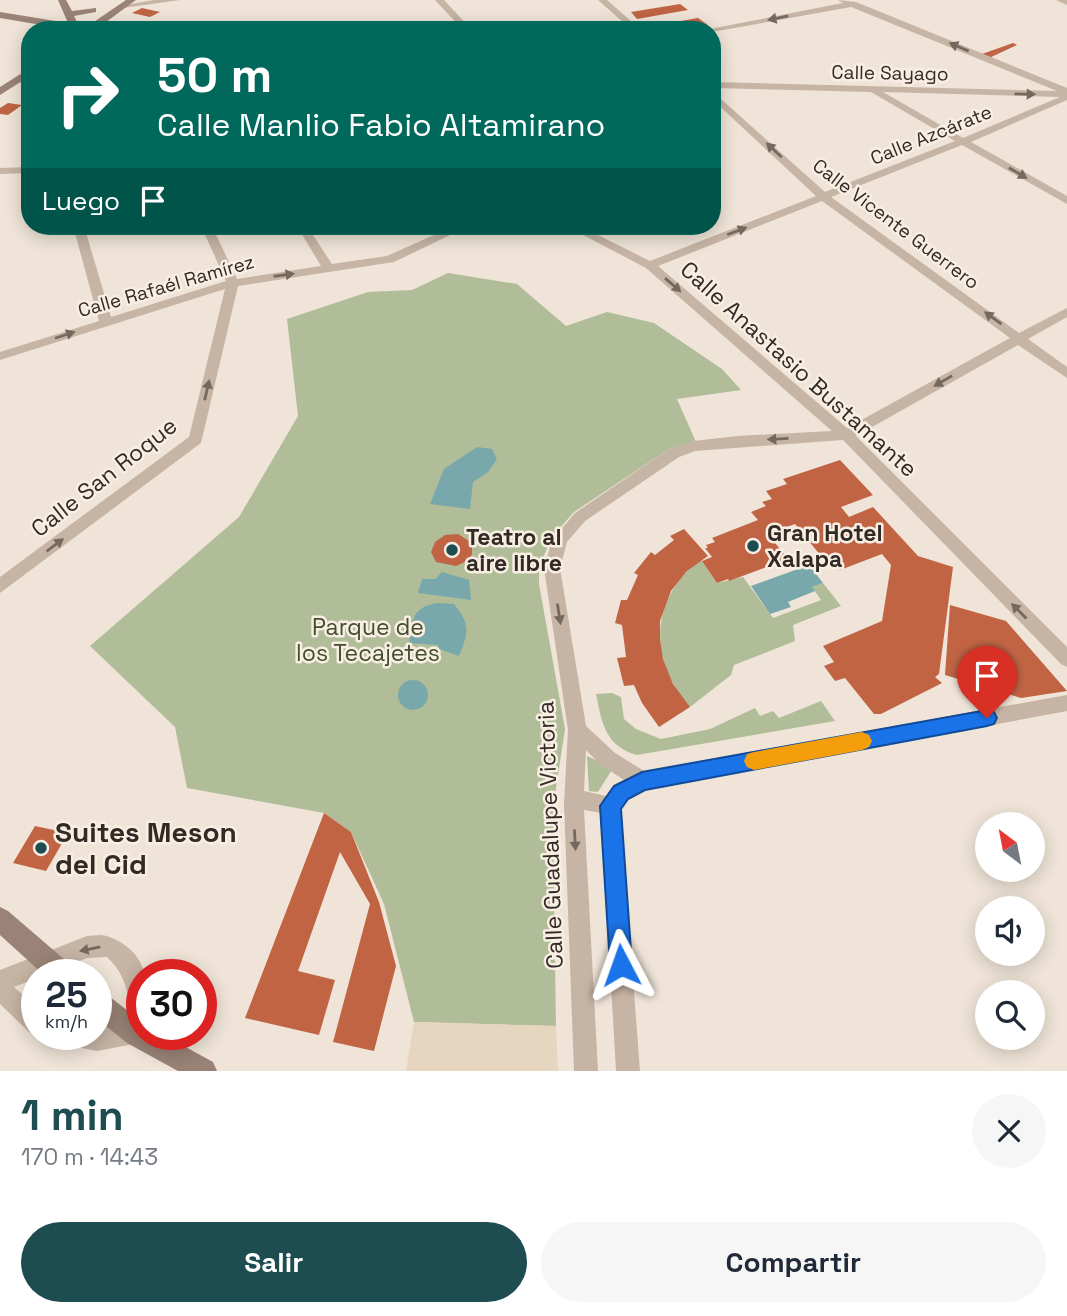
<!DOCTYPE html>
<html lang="es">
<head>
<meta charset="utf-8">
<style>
  body { margin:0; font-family:"Space Grotesk",sans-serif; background:#f6f6f7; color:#1f2937; height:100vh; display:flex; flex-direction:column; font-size:26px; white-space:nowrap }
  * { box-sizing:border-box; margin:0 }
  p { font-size:23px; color:#747a83 }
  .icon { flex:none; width:38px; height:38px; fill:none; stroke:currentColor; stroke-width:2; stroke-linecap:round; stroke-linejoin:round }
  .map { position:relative; height:1071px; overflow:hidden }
  .side { display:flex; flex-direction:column; background:#fff; flex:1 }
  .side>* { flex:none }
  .top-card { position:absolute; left:21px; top:21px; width:700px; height:214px; border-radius:28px; box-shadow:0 4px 18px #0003; background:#00695c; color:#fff; overflow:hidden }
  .needle { width:46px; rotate:328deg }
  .buttons { position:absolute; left:975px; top:812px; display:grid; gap:14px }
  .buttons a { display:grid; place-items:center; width:70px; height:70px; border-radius:50%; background:#fff; box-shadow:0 4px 18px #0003; font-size:35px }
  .speed { position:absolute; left:21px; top:959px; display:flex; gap:14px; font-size:35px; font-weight:700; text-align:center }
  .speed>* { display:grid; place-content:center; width:91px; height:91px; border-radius:50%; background:#fff; box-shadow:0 4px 18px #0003; line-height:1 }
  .speed small { font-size:18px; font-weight:400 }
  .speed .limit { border:10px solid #d22; background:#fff; color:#111 }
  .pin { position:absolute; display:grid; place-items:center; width:60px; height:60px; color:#fff; margin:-72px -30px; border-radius:50% 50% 50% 0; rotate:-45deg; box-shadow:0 0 7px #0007 }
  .pin .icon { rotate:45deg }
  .me { position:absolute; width:77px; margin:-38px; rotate:356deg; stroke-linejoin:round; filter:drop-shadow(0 0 5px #0008) }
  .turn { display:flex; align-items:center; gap:24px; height:147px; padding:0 21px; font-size:32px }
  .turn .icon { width:91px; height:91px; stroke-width:2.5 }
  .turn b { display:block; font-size:49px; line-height:60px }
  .then { display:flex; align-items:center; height:66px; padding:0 21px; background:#0003; gap:14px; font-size:26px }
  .round { display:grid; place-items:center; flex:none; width:74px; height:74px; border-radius:37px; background:#f6f6f7 }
  .summary { display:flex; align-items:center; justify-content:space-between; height:119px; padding:0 21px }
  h1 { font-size:42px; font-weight:800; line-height:52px; color:#1d4d51 }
  .action { display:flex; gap:14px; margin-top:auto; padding:14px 21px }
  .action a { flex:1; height:80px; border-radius:42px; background:#1d4d51; color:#fff; font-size:28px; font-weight:800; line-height:80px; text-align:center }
  .action a+a { background:#f6f6f7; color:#1f2937 }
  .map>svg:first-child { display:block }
  .green { fill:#b0bd98 }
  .plaza { fill:#e7d6bf }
  .water { fill:#78a8ab }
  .building { fill:#c06444 }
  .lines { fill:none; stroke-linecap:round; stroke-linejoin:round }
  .street { fill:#c6b4a4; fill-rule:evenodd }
  .secondary { fill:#9a8376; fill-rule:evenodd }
  .oneway { fill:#75685e }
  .route { fill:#1a73e8; stroke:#114b97; stroke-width:2 }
  .slow { fill:#f59e0b }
  .poi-dot { fill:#1d4d51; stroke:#f8eee3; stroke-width:2.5 }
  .labels { text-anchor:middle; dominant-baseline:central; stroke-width:5; stroke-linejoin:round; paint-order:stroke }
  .far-street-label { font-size:19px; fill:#322a25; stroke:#f8eee3 }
  .street-label { font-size:23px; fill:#322a25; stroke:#f8eee3 }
  .poi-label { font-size:23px; font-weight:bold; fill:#322a25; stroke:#f8eee3; text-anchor:start }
  .park-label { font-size:23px; fill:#414f2a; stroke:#f8eee3 }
  .near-poi-label { font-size:28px; font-weight:bold; fill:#322a25; stroke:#f8eee3; text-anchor:start }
</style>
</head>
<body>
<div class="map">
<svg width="1067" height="1071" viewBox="0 0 1067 1071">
  <rect width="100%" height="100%" fill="#efe4d7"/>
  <!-- green -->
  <path class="green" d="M448 273 517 284 566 326 607 312 654 323 722 369 741 390 677 399 696 442 669 449 574 512 553 536 545 553 539 567V584L565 729 554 801 553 839 556 1026 414 1022 384 904 351 832 324 813 187 788 175 727 90 646 239 517 298 416 287 319 368 292 412 290Z
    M698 561H702L717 583 743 577 773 618 821 600 812 587 823 583 841 606 793 625 795 641 734 665 731 675 690 707C648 660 650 601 698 561Z
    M612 693 621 697 624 719 636 729 661 739 710 729 755 708 760 716 773 711 779 718 821 701 835 721 637 755C605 746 602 723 596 694Z
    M587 756 613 768 598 792 589 791Z"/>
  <!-- plaza -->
  <path class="plaza" d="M414 1022 556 1026 558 1071H406Z"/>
  <!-- water -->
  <path class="water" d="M477 447 492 449 497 459 488 472 473 482 470 509 430 504 444 469Z
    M809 565 823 583 812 587 815 591 788 602 791 607 770 614 751 586Z
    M442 572 469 580 471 600 418 593 422 579H435Z
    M438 603 454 604C471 625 468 633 459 656L439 649 438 645 409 643C413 620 411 607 438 603Z
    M398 695a15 15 0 1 1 30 0a15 15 0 1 1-30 0Z"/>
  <!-- building -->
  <path class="building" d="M680 4 688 10 637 19 631 12Z
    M142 8 160 12 150 17 132 13Z
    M698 18 708 25 682 30H649L646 27Z
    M1013 43 1017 45 989 58 982 54Z
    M8 103 22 105 8 115 0 114V108Z
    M840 460 873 495 841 507 849 517 873 507 918 556 953 567 939 674 935 677 942 683 881 714H874L845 678 835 681 824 666 834 662 823 646 882 621 891 565 882 554 840 570 834 564 829 566 795 524 768 534 788 559 729 581 728 579 717 583 702 561 712 557 705 548H708L706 545 715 542 712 538 758 520 751 512 766 506 762 502 772 499 766 491 787 484 783 479Z
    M684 529 708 556 687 571 671 591 660 621V639L663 659 673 684 690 707 659 727 642 703 634 685 624 686 617 658 626 657 622 625 615 623 621 600H627L638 575 634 573 651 552 655 555 674 540 670 536Z
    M458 534 472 543V554L469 560 456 566 436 562 431 552 435 542 445 535Z
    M950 605 1006 621 1067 691 1021 698 945 675Z
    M324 813 351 832 379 902 396 966 374 1051 333 1042 370 904 340 852 298 971 335 980 319 1035 245 1018Z
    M35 826 68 833 46 871 13 863Z"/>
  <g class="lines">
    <!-- street -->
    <path class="street" d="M154 0H180L123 8 119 6Z
      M435 0H444L472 30H463Z
      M598 0H607L641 30H632Z
      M838 0 856 2 1067 88V100L971 142 1067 196V204L962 145 831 197 1019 333 1067 308V317L1028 339 1067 367V378L1018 345 856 436 1067 647V667L1061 664 843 440 695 451 679 457 585 521 567 542 560 568 586 726 615 753 644 771 1067 695V711L645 790 628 799 620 809 640 1071H616L601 813 584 810 598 1071H574L564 804 568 730 544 568 552 540 575 513 669 449 694 441 737 436 832 431 646 268 566 226H580L650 261 816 196 712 99V91L825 192 955 141 871 92 712 88V82L1057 91 851 7 712 32V30H705L843 3ZM883 92 1060 97 963 138ZM822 201 1010 338 847 428 658 266ZM586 750 601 765 624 780 614 785 606 796 584 791Z
      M1056 0H1067V5Z
      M30 167V173L0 174V168Z
      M73 226H84L111 317 226 281 201 226H212L237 279 321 266 297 226H307L332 264 387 256 454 226H469L394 262 238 286 201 443 0 593V577L189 437 225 289 0 360V352L99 321Z
      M101 935C119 937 143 955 144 975 144 990 142 1015 142 1034H147L144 1042 97 1051 52 1042 49 1034H96V1028L128 1024C133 1000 125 973 107 957L87 958 44 975H37V978L14 987 37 1008V1034H40L37 1035 29 1032 0 1004V970L87 936Z"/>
    <!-- secondary -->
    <path class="secondary" d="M58 0H66L72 11 96 8V12L74 16 78 24 88 26 126 0H136L95 30H71L0 18V12L68 23Z
      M30 68V76L0 95V87Z
      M0 907 8 911 72 966 75 975H44L0 935Z
      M96 990 105 993 142 1022V1034H162L213 1062 217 1071H178L127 1043 96 1018Z"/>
  </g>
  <!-- one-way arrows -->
  <defs><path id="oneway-solid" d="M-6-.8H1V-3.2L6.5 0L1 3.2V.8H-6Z" transform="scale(1.75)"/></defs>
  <g class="oneway">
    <use href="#oneway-solid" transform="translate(778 18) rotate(169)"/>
    <use href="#oneway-solid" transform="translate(959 47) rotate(-157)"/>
    <use href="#oneway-solid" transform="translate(1025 94) rotate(1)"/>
    <use href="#oneway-solid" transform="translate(774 150) rotate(-137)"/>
    <use href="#oneway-solid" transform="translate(1018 173) rotate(30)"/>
    <use href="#oneway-solid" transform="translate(737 231) rotate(-21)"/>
    <use href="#oneway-solid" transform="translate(284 275) rotate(-8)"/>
    <use href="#oneway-solid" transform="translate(673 285) rotate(41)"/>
    <use href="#oneway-solid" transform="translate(993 318) rotate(-144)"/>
    <use href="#oneway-solid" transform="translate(65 335) rotate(-18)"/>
    <use href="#oneway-solid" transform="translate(943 381) rotate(150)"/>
    <use href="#oneway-solid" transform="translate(207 390) rotate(-77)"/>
    <use href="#oneway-solid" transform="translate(778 439) rotate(177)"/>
    <use href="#oneway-solid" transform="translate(55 545) rotate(-37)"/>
    <use href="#oneway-solid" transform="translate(1019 611) rotate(-135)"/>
    <use href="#oneway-solid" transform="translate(559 614) rotate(81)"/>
    <use href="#oneway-solid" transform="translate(575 840) rotate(87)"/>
    <use href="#oneway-solid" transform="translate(90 949) rotate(168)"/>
  </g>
  <!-- route -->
  <path class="route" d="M987 710 994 712 997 718 994 724 987 726 645 790 628 799 621 809 632 965 629 973 621 976 613 973 610 965 600 806 614 786 642 772Z"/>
  <!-- slow -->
  <path class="slow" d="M862 732 869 735 872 741 869 747 862 750 754 770 747 767 744 761 747 754 754 752Z"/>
  <!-- markers -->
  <g class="poi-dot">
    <circle cx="753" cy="546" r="7"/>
    <circle cx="452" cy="550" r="7"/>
    <circle cx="41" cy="848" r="7"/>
  </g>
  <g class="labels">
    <!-- far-street labels -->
    <g class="far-street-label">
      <text transform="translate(890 73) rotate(1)">Calle Sayago</text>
      <text transform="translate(931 135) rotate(-22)">Calle Azcárate</text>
      <text transform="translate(896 224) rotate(37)">Calle Vicente Guerrero</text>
      <text transform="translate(166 286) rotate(-16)">Calle Rafaél Ramírez</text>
    </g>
    <!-- street labels -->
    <g class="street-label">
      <text transform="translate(799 369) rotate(42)">Calle Anastasio Bustamante</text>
      <text transform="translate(104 477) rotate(-38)">Calle San Roque</text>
      <text transform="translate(550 835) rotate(-92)">Calle Guadalupe Victoria</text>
    </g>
    <!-- poi labels -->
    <g class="poi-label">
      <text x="767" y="533">Gran Hotel<tspan x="767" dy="26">Xalapa</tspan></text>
      <text x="466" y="537">Teatro al<tspan x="466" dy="26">aire libre</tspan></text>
    </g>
    <!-- park labels -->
    <g class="park-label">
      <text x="368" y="627">Parque de<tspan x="368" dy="26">los Tecajetes</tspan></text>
    </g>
    <!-- near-poi labels -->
    <g class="near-poi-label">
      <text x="55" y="832">Suites Meson<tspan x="55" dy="32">del Cid</tspan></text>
    </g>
  </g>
</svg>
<div class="buttons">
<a><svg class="needle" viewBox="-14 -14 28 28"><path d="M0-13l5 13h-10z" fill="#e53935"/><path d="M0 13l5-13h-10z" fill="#747a83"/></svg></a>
<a><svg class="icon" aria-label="sound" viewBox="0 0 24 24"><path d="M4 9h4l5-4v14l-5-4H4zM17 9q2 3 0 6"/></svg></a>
<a><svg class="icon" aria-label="search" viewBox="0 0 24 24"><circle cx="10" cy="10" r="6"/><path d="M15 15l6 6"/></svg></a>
</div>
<div class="speed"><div>25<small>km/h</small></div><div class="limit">30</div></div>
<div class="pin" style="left:987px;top:718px;background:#d93025"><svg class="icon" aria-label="arrive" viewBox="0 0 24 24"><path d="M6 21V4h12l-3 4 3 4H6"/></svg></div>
<svg class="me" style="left:621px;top:965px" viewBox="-20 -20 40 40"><path d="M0-17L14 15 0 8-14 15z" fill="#1a73e8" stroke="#fff" stroke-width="4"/></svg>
<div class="top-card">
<div class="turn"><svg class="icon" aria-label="right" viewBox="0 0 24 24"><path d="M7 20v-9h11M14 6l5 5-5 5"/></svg><div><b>50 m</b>Calle Manlio Fabio Altamirano</div></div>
<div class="then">Luego<svg class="icon" aria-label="arrive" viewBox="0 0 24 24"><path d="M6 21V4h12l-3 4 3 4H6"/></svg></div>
</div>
</div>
<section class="side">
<div class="summary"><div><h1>1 min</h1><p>170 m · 14:43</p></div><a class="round"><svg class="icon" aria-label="close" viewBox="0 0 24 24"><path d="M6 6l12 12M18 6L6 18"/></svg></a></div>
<div class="action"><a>Salir</a><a>Compartir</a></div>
</section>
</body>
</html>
